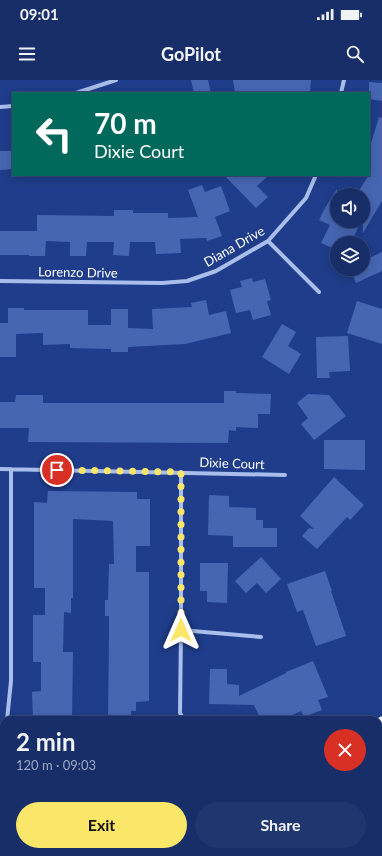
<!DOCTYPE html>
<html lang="en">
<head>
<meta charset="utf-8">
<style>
  body { margin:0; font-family:Lato,sans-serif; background:#20366e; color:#f1f3f6; height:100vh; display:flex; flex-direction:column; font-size:15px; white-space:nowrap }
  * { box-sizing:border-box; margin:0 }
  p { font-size:13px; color:#9ea8c0 }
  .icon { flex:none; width:22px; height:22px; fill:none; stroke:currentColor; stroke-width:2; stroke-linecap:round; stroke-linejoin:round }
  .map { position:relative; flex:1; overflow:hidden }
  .drawer { position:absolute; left:0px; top:636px; width:382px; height:140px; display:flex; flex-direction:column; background:#172e68; border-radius:12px 12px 0 0; box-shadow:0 2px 10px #0003,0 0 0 1px #364a7c }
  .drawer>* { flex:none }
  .top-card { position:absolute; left:12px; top:12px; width:358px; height:84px; border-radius:0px; box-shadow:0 2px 10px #0003,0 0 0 1px #364a7c; background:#00695c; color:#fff; overflow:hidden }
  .buttons { position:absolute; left:330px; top:108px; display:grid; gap:8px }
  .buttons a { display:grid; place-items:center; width:40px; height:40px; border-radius:50%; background:#172e68; box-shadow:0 2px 10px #0003,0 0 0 1px #364a7c; font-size:20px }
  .pin { position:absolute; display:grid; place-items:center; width:34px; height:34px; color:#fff; margin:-17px; border:2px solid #fff; border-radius:50%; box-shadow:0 1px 4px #0007 }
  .me { position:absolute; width:44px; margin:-22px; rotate:0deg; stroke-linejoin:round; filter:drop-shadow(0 0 3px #0008) }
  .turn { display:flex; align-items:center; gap:14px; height:84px; padding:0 16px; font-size:18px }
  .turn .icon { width:52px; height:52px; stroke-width:2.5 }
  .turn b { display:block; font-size:28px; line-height:34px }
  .round { display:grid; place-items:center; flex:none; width:42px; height:42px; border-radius:21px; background:#20366e }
  .summary { display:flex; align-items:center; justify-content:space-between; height:68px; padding:0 16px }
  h1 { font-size:24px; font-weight:700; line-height:30px }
  .primary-button { display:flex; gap:8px; margin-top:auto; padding:8px 16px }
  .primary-button a { flex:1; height:46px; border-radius:24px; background:#fae76a; color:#111; font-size:16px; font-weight:700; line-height:46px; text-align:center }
  .primary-button a+a { background:#20366e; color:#f1f3f6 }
  .status { display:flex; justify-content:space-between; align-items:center; height:28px; padding:0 20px; background:#172e68; direction:ltr }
  .status svg { height:11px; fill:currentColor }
  header { display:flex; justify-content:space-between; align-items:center; height:52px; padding:0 16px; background:#172e68; font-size:18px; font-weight:700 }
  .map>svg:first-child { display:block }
  .building { fill:#4766b2 }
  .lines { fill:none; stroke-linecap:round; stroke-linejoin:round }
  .path { stroke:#aabeec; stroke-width:2.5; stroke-dasharray:2 3; stroke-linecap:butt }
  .minor { stroke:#aabeec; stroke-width:4 }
  .tertiary { stroke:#aabeec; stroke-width:7 }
  .trunk { stroke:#f7f9fe; stroke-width:11 }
  .route { stroke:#fae76a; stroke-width:7; stroke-dasharray:0 12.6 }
  .labels { text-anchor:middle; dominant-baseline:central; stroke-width:3; stroke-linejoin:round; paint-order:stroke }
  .street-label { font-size:13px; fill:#fff; stroke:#1f3d8a }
</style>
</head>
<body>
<div class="status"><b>09:01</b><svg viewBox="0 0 49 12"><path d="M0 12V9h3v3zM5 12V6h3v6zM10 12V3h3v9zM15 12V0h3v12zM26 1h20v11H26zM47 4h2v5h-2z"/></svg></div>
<header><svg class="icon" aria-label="menu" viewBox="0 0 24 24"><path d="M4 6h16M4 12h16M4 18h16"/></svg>GoPilot<svg class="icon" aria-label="search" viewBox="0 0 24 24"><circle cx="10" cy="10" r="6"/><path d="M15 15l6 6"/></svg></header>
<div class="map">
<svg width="382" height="776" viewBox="0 0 382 776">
  <rect width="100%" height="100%" fill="#1f3d8a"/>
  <!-- building -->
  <path class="building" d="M191 0H208L211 13H194Z
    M233 0H311L310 13H235Z
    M369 2 382 3V21L369 19Z
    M379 37 382 38V121L363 153V115H356L369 95V62L371 63Z
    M0 71H13V89L0 90Z
    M224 95H269L257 106 268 117 256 128Z
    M202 105 205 112 221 106 230 131 215 137 222 156 207 161 206 158 180 159 181 173 156 174 155 162H130L129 176 113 175 114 162H87L86 176H70V162L46 161 45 176H29V175H0V151H37V135L114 136V130H133V133H168V138L198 137 188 110Z
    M337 109V141H361L351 163H337V170L321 163 330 145 319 140 325 128Z
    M382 172V191L356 203 350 189H363V181Z
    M252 198 253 202 265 199 271 220 267 221 271 235 253 240 250 230 236 233 230 210 242 207 240 201Z
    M206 220 209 235 226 231 231 253 185 264 128 267V272H111V269L70 268V264L43 265V253L16 254V277H0V243H8V228H24V230H88V245H111V229H128V248L153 249 152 229 192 227 191 223Z
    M357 221 382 229V264L347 253Z
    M282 244 296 252 288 266 301 274 289 294 262 277Z
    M348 256 350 291 329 292 330 298H317L316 257Z
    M224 311H236V313L271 314 270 334H258V348L236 347V351L229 350 228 363 28 362 29 348H0V322H15L16 315H43V323H224Z
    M308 314 329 315 346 336 314 360 301 344 308 338 297 323Z
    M324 360H365V390L324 389Z
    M334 397 364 425 350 440 347 437 317 469 302 456 309 448 314 449 300 436Z
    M48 411 137 412V419H150V466H136V492H149V621L136 622V631H131V640H108L109 554V536H105V520H108L109 484H114L113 441 73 439V518H71V533L64 532 63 572H73L72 640H33L32 612 41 611V582H33V535H45V508H34V422L47 423Z
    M209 415 229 416V427L256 428V440H263V448H277V467H233V456L208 455Z
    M261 477 281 499 266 513 257 503 246 513 235 501Z
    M200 483H228L227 523 207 522V511H200Z
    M325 491 332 511H331L346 556 316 566 303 530 297 532 287 504Z
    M313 581 328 617 318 620 322 630 304 637 301 631 282 640H261L254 625 209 624 210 589H227V604L239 605V616L286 593V592Z"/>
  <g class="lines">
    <!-- path -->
    <path class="path" d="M0 756 4 757
      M378 771H382
      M187 772 252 776
      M318 776 325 772"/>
    <!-- minor -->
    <path class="minor" d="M76 13 116 0
      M341 13 344 0
      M0 27 13 26
      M268 161 319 212
      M0 201 162 203 187 201 216 191 268 161 306 118 316 95
      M0 389 285 395
      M181 392V550L180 633 184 640
      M181 550 261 557
      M7 640 11 601V389
      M0 700 4 665"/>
    <!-- tertiary -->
    <path class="tertiary" d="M0 775 17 776
      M121 776H139"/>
    <!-- trunk -->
    <path class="trunk" d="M378 673 382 642
      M365 776V772"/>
  </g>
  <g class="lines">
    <!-- route -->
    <path class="route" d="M57 390 181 392V550"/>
  </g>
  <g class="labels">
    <!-- street labels -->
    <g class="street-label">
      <text transform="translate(234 166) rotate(-30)">Diana Drive</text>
      <text transform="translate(78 192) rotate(1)">Lorenzo Drive</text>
      <text transform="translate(232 383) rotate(2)">Dixie Court</text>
    </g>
  </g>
</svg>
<div class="buttons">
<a><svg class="icon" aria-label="sound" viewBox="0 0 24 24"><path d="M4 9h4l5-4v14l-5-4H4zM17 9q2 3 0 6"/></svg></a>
<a><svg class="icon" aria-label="layers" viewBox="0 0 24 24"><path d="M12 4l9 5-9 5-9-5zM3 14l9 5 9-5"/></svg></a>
</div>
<div class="pin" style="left:57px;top:390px;background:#d93025"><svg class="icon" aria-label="arrive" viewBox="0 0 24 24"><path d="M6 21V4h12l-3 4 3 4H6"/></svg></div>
<svg class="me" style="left:181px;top:550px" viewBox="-20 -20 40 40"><path d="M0-17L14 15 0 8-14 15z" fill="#fae76a" stroke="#fff" stroke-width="4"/></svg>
<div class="top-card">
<div class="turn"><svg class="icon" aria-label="left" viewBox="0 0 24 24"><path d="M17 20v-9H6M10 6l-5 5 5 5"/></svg><div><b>70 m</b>Dixie Court</div></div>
</div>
<section class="drawer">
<div class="summary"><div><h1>2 min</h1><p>120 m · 09:03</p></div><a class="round" style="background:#d93025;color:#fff"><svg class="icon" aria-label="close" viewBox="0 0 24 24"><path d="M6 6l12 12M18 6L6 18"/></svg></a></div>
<div class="primary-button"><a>Exit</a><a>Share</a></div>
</section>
</div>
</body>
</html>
